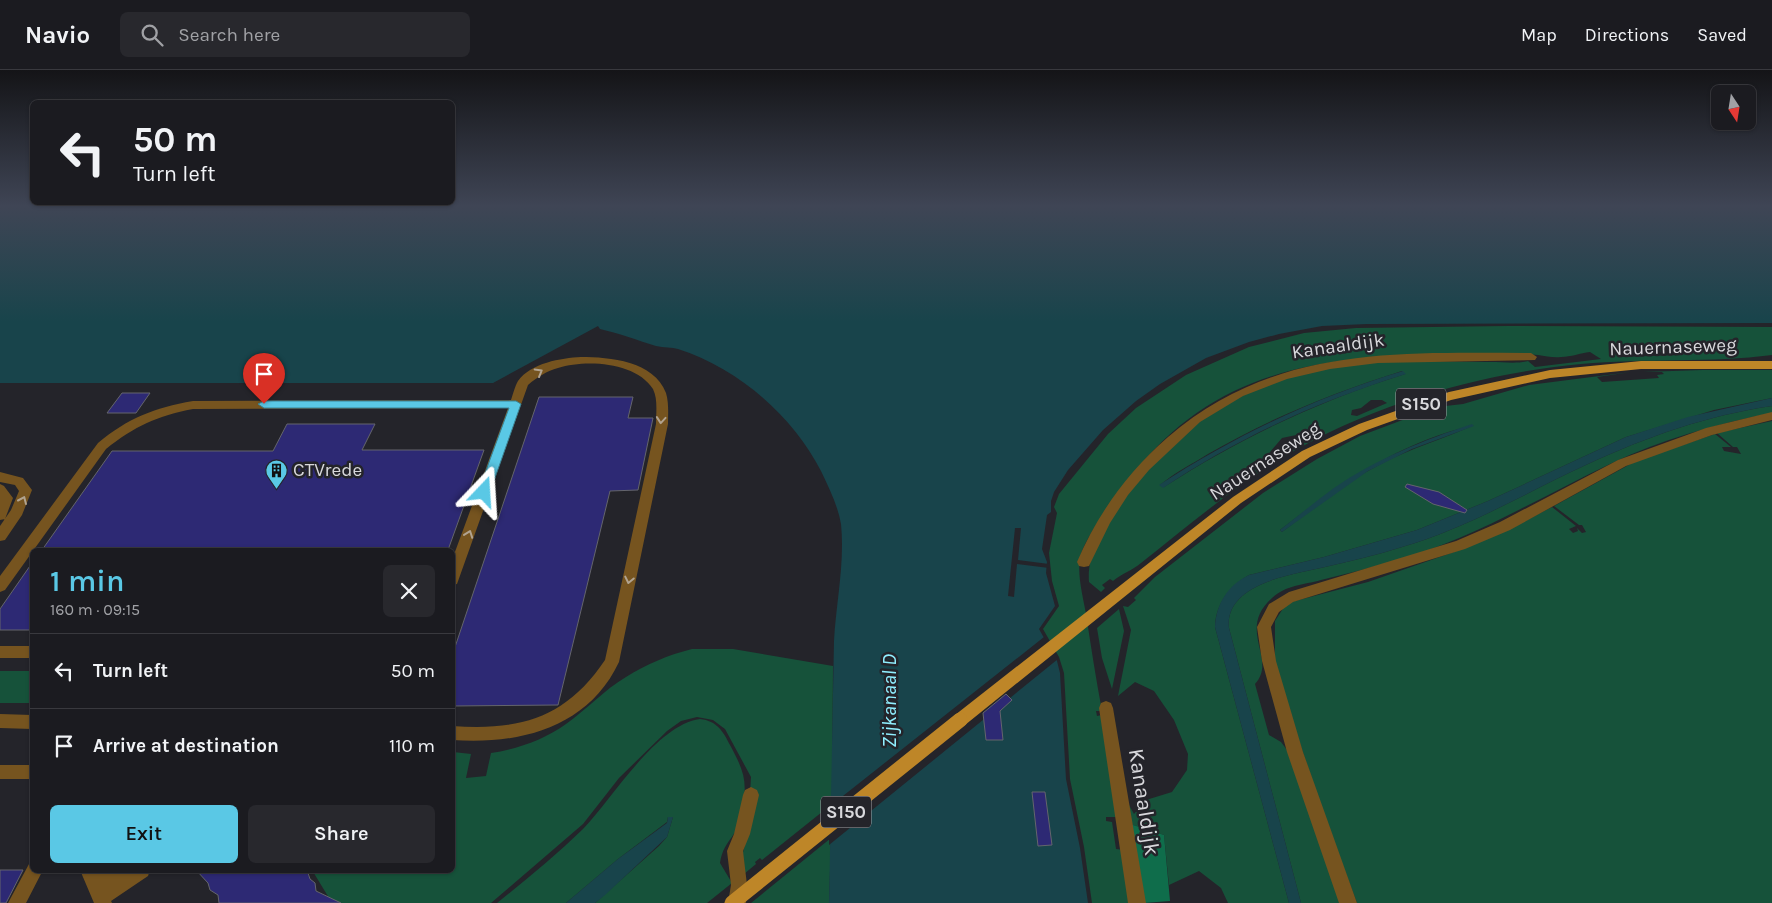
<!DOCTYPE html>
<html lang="en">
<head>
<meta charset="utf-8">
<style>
  body { margin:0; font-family:Karla,sans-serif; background:#28282d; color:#f1f3f6; height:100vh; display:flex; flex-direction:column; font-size:19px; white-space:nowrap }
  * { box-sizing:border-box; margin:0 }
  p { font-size:16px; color:#a0a1a5 }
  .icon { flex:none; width:28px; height:28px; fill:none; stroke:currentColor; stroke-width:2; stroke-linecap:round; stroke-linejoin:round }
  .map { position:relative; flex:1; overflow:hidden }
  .drawer { position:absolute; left:30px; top:478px; width:425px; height:325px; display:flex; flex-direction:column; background:#1b1b20; border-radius:8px; box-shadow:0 1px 4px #0004,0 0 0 1px #39393e }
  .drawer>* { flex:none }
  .hud { position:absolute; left:30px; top:30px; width:425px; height:105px; border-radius:8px; box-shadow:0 1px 4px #0004,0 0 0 1px #39393e; background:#1b1b20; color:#f1f3f6; overflow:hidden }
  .needle { width:32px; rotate:168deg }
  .tools { position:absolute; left:1711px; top:15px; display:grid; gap:10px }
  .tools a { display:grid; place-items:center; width:45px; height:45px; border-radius:8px; background:#1b1b20; box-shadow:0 1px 4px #0004,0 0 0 1px #39393e; font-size:25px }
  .pin { position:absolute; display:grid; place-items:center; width:42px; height:42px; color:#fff; margin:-51px -21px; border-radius:50% 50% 50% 0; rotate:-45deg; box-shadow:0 0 5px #0007 }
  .pin .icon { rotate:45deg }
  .me { position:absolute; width:55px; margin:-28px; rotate:20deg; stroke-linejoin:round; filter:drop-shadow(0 0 4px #0008) }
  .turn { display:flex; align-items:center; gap:18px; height:105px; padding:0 20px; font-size:22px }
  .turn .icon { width:65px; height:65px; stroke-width:2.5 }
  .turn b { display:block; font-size:35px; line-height:42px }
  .round { display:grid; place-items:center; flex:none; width:52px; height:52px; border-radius:8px; background:#28282d }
  .headline { display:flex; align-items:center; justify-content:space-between; height:85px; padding:0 20px }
  h1 { font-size:30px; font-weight:600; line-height:38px; color:#5ac8e5 }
  .action { display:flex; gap:10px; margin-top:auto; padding:10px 20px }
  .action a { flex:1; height:58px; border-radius:8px; background:#5ac8e5; color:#111; font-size:20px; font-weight:600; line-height:58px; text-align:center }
  .action a+a { background:#28282d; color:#f1f3f6 }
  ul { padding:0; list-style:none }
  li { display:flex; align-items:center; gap:15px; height:75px; padding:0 20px; border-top:1px solid #39393e }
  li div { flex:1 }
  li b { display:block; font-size:19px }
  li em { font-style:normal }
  header { display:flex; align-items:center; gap:30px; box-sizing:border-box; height:70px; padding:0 25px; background:#1b1b20; border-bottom:1px solid #39393e }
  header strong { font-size:24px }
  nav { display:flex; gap:28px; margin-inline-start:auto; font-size:18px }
  .search { width:350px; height:45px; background:#28282d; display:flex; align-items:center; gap:12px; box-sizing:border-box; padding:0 18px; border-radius:8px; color:#a0a1a5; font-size:19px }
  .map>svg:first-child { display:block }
  .green { fill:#16523a; fill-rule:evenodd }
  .forest { fill:#0f6d4b }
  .water { fill:#18444b }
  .pier { fill:#24242a }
  .building { fill:#2d2974; stroke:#64656c }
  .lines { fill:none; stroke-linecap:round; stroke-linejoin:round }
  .minor { fill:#76541f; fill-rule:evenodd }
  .major { fill:#be8628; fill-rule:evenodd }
  .major-bridge { stroke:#be8628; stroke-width:15 }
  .oneway { stroke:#b1a390 }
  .route { fill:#5ac8e5; stroke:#3a8295 }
  .labels { text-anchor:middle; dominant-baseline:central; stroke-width:5; stroke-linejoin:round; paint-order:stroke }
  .shield { fill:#24242a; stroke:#a2a2a7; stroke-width:1 }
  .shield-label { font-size:18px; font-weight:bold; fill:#d8d8dc }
  .street-label { font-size:19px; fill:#d8d8dc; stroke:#24242a }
  .poi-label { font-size:19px; fill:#d8d8dc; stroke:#24242a; text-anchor:start }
  .water-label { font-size:20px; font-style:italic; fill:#90efff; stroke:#24242a }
  .near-street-label { font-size:22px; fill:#d8d8dc; stroke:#24242a }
</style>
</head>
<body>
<header>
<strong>Navio</strong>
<div class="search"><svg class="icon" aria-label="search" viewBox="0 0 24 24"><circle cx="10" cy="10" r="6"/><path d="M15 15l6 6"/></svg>Search here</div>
<nav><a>Map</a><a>Directions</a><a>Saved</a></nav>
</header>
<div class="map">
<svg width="1772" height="833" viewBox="0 0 1772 833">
  <rect width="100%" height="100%" fill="#24242a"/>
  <!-- green -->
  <path class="green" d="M1507 256 1772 257V285C1712 293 1645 288 1581 294 1479 304 1376 333 1287 385 1235 416 1189 455 1141 493 1133 500 1121 504 1113 511L1110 509 1102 515 1105 518 1101 522 1089 512C1086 476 1114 443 1135 415 1198 331 1299 288 1403 290 1432 291 1461 292 1491 292 1503 292 1517 294 1528 291L1535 297 1601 289 1590 282C1580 283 1571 287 1561 287 1553 288 1546 286 1538 285 1526 284 1513 285 1501 285 1357 285 1227 281 1130 408 1116 427 1088 462 1081 484 1076 502 1083 526 1086 544 1091 577 1096 609 1102 641H1096L1097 646 1102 645 1118 747H1106V751L1112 752 1116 779 1124 780 1132 833H1092L1084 777 1070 709 1064 603 1059 587 1043 559 1059 536 1052 511 1049 483 1057 443 1054 437 1059 424 1108 364 1136 338 1186 305 1249 277 1304 263 1356 258ZM1638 282H1677L1680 285 1619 287 1616 283ZM1402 301 1405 304C1319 331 1240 368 1164 417L1160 415C1174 403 1192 394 1208 384 1270 348 1335 322 1402 301ZM1371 330H1382L1387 333 1357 346 1351 345 1352 340 1361 338ZM1301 364 1307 365 1310 368 1278 388 1270 387V382L1282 368Z
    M1702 300H1772V328L1714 340 1626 367 1488 431 1417 460 1324 487 1249 505C1229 517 1216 533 1215 557L1289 833H1228L1221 818 1199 801 1169 815 1164 765 1130 754 1125 728 1134 744 1146 730 1172 722 1187 700 1188 684 1174 650 1154 621 1135 612 1118 626 1131 560 1123 536 1128 537 1136 530 1134 528 1155 507 1263 423 1317 389 1360 366 1437 337 1463 334 1529 315 1631 302 1597 307 1602 312 1659 308 1657 305 1664 304 1662 302H1643ZM1474 355C1444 369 1411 378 1381 394 1345 412 1314 438 1282 462L1280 460C1339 414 1400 372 1474 355Z
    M1772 336V343C1717 354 1662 369 1610 394 1538 428 1471 470 1394 491 1370 498 1345 504 1321 510 1303 515 1286 515 1272 528 1236 560 1278 589 1255 614L1269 665 1281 672 1287 680 1342 833H1301L1229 558C1224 513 1295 504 1325 497 1351 491 1377 485 1402 477 1468 458 1527 422 1588 394 1646 367 1709 345 1772 336Z
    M1772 351V833H1357L1325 748 1293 653 1275 591V551L1284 537 1291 532 1368 512 1454 482 1506 461 1552 437 1576 456 1569 459 1573 463 1578 461 1577 458 1582 463 1586 462 1582 455H1579L1554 436 1636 391 1715 364 1731 377H1722L1724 381 1741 384 1737 377H1733L1717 363Z
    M1119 539 1124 561 1112 619 1102 588 1097 558Z
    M692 579H733L833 596 832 734 762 790 760 788 755 792 756 794 744 804 741 791 748 761 751 707 725 659 713 650 697 647 681 651 667 661 619 708 583 754 491 833H327L329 828 312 800H452L453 682 471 684 466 708 486 706 491 683C517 679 544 670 566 654 586 640 604 620 626 607 647 594 668 585 692 579Z
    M0 601H32V633H0Z
    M700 649C717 651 723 661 730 675 744 701 748 711 742 741 740 747 740 754 737 759 728 774 723 776 720 793L732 813 707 833H595L659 776 667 767 673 747H668L667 752 618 789 566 833H497C526 810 556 785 583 759 613 728 656 655 700 649Z
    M831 768 829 833H751Z"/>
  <!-- forest -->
  <path class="forest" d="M1130 754 1164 765 1170 831 1144 833Z"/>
  <!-- water -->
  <path class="water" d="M0 135H1772V253L1367 254 1322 256 1279 264 1249 272 1206 288 1160 314 1136 331 1103 360 1068 400 1054 422 1051 431V442L1047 445 1042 479 1047 492 1046 503 1055 536 1039 559 1057 591 1060 603 1066 709 1080 778 1088 833H829L834 571C836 533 845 493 841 454 838 436 829 418 821 401 793 346 738 298 678 279 672 277 664 278 656 276 637 270 618 263 600 259L598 256 493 313H0Z
    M1403 301 1406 304C1319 331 1239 367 1163 418L1159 415C1236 365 1316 327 1403 301Z
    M1772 328V336C1709 345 1646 367 1588 394 1527 422 1468 458 1402 477 1377 485 1351 491 1325 497 1295 504 1224 513 1229 558L1301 833H1289L1215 557C1216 534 1228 515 1249 505L1324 487 1417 460 1488 431 1626 367 1688 347Z
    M1472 354 1474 356 1412 379 1368 401 1282 462 1280 460C1298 446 1316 431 1334 418 1376 389 1424 370 1472 354Z
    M668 747H673L667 767 605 825 595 833H566L618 789 667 753Z"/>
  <!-- pier -->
  <path class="pier" d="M1015 458H1021L1018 490 1049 494V498L1017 494 1014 527 1008 526Z
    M1044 567 1058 589 829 775V737Z"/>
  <!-- building -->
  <path class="building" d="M122 323H150L136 343H107Z
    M539 327H633L628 348H653L638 420 610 421 558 635 452 636V586Z
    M287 354H375L362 380H484L448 480H42L112 381H273Z
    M1407 414 1439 422 1467 440 1465 443 1433 434 1405 417Z
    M32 493V560H0V539Z
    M1006 624 1012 630 1000 641 1003 670H986L983 643Z
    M1032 722H1045L1052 775 1038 776Z
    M0 800H23L6 833H0Z
    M196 800H307L310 809 315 813 316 821 341 833H219L218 825 210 820 208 813Z"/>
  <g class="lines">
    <!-- minor -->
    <path class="minor" d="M1531 283 1537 287 1535 290 1378 293 1330 299 1287 309 1243 326 1200 352 1149 400 1128 425 1110 453 1089 496 1084 497 1079 496 1077 492C1098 443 1128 402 1168 367 1275 275 1398 283 1531 283Z
      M581 287C610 287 654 291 666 323 669 333 668 344 668 354L619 592C588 658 519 675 452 670V656C520 661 566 648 605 590L656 354C656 343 658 329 653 319 636 292 586 289 558 298 547 301 537 307 528 315L457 514 452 515V490L508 338 193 339C157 346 135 356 106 379L5 520 0 522V506L98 373C128 348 154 338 193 331L511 330C513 324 515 316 518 311 531 293 561 288 581 287Z
      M1772 342V350L1712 365 1626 396 1510 460 1465 479 1293 532 1279 542 1271 557 1276 591 1303 682 1357 833H1339L1287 682 1262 591 1257 557 1269 534 1289 522 1456 471 1500 452 1618 390 1706 358Z
      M0 402 23 408 32 420 22 445 5 470 0 471V456L11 440 19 421 15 415 0 412Z
      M0 414 4 416 13 428 5 449 0 450Z
      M0 576H32V588H0Z
      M1106 631 1111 633 1113 638 1146 833H1128L1099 638 1101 633Z
      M0 644 32 645V659L0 658Z
      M0 695H32V709H0Z
      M751 717 757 720 759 725 750 764 743 781 747 815 746 833H728L731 815 727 781 734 764 743 725 745 720Z
      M32 793V800H43L26 833H8L29 794Z
      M80 800H97L98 804 105 800H150L148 806 111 831 112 833H94Z"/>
    <!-- major -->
    <path class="major" d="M1641 291H1772V299H1641L1550 308 1451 330 1367 360 1310 387 1241 433 965 655 960 657 955 655 952 650 955 645 1233 427 1302 381 1359 354 1449 322 1550 300Z"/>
    <!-- major-bridge -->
    <path class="major-bridge" d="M732 833 960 650"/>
  </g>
  <!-- one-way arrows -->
  <defs><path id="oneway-chevron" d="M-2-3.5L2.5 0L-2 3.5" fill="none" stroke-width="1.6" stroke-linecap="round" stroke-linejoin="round" transform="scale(1.25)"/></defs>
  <g class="oneway">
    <use href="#oneway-chevron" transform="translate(539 302) rotate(-30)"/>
    <use href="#oneway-chevron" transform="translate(661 350) rotate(95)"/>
    <use href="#oneway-chevron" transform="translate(23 430) rotate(-66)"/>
    <use href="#oneway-chevron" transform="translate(469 464) rotate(-70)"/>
    <use href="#oneway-chevron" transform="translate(629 510) rotate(102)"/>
  </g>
  <!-- sky -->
  <linearGradient id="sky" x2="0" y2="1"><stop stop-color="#141417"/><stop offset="0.54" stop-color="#3f4555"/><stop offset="1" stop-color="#3f4555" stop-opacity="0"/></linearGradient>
  <rect width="1772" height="252" fill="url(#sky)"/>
  <!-- route -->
  <path class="route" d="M264 331H516L521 334 490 422 484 426 478 422 509 338H264L258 334Z"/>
  <!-- icons -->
  <defs>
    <symbol id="building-pin" viewBox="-11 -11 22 30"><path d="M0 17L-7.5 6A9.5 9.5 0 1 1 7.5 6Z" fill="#5ac8e5" stroke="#24242a"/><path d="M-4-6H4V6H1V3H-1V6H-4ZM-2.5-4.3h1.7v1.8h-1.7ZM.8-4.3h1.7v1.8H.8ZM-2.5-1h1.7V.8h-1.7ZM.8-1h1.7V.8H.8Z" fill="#111"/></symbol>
  </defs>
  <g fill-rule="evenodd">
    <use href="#building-pin" x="264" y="388" width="25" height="34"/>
  </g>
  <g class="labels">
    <!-- shield labels -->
    <g class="shield">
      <rect x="1396" y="318.5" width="50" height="31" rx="4"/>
      <rect x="821" y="726.5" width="50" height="31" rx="4"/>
    </g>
    <g class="shield-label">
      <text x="1421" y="334">S150</text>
      <text x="846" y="742">S150</text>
    </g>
    <!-- street labels -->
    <g class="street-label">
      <text transform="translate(1338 276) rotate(-8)">Kanaaldijk</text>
      <text transform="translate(1673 277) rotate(-2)">Nauernaseweg</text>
      <text transform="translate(1265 391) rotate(-33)">Nauernaseweg</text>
    </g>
    <!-- poi labels -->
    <g class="poi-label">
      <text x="293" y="400">CTVrede</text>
    </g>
    <!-- water labels -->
    <g class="water-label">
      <text transform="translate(889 631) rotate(-90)">Zijkanaal D</text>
    </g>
    <!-- near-street labels -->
    <g class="near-street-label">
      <text transform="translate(1144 732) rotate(81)">Kanaaldijk</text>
    </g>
  </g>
</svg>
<div class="tools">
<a><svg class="needle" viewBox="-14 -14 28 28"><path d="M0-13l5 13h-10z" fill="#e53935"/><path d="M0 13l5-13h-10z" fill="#a0a1a5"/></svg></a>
</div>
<div class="pin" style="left:264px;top:334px;background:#d93025"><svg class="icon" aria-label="arrive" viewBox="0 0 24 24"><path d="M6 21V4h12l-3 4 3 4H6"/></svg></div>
<svg class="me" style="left:484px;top:422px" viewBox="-20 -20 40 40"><path d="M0-17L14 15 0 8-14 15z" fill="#5ac8e5" stroke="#fff" stroke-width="4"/></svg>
<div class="hud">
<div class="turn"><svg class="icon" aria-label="left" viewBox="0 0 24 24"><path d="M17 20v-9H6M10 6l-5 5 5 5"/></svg><div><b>50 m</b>Turn left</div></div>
</div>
<section class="drawer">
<div class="headline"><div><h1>1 min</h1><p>160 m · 09:15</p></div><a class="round"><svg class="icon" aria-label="close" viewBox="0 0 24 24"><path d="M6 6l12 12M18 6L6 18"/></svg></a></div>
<ul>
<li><svg class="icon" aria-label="left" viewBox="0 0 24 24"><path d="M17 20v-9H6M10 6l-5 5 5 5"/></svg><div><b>Turn left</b></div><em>50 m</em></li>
<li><svg class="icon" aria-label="arrive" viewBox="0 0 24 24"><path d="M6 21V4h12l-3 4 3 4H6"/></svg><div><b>Arrive at destination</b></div><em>110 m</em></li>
</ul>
<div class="action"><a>Exit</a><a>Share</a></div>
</section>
</div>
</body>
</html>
